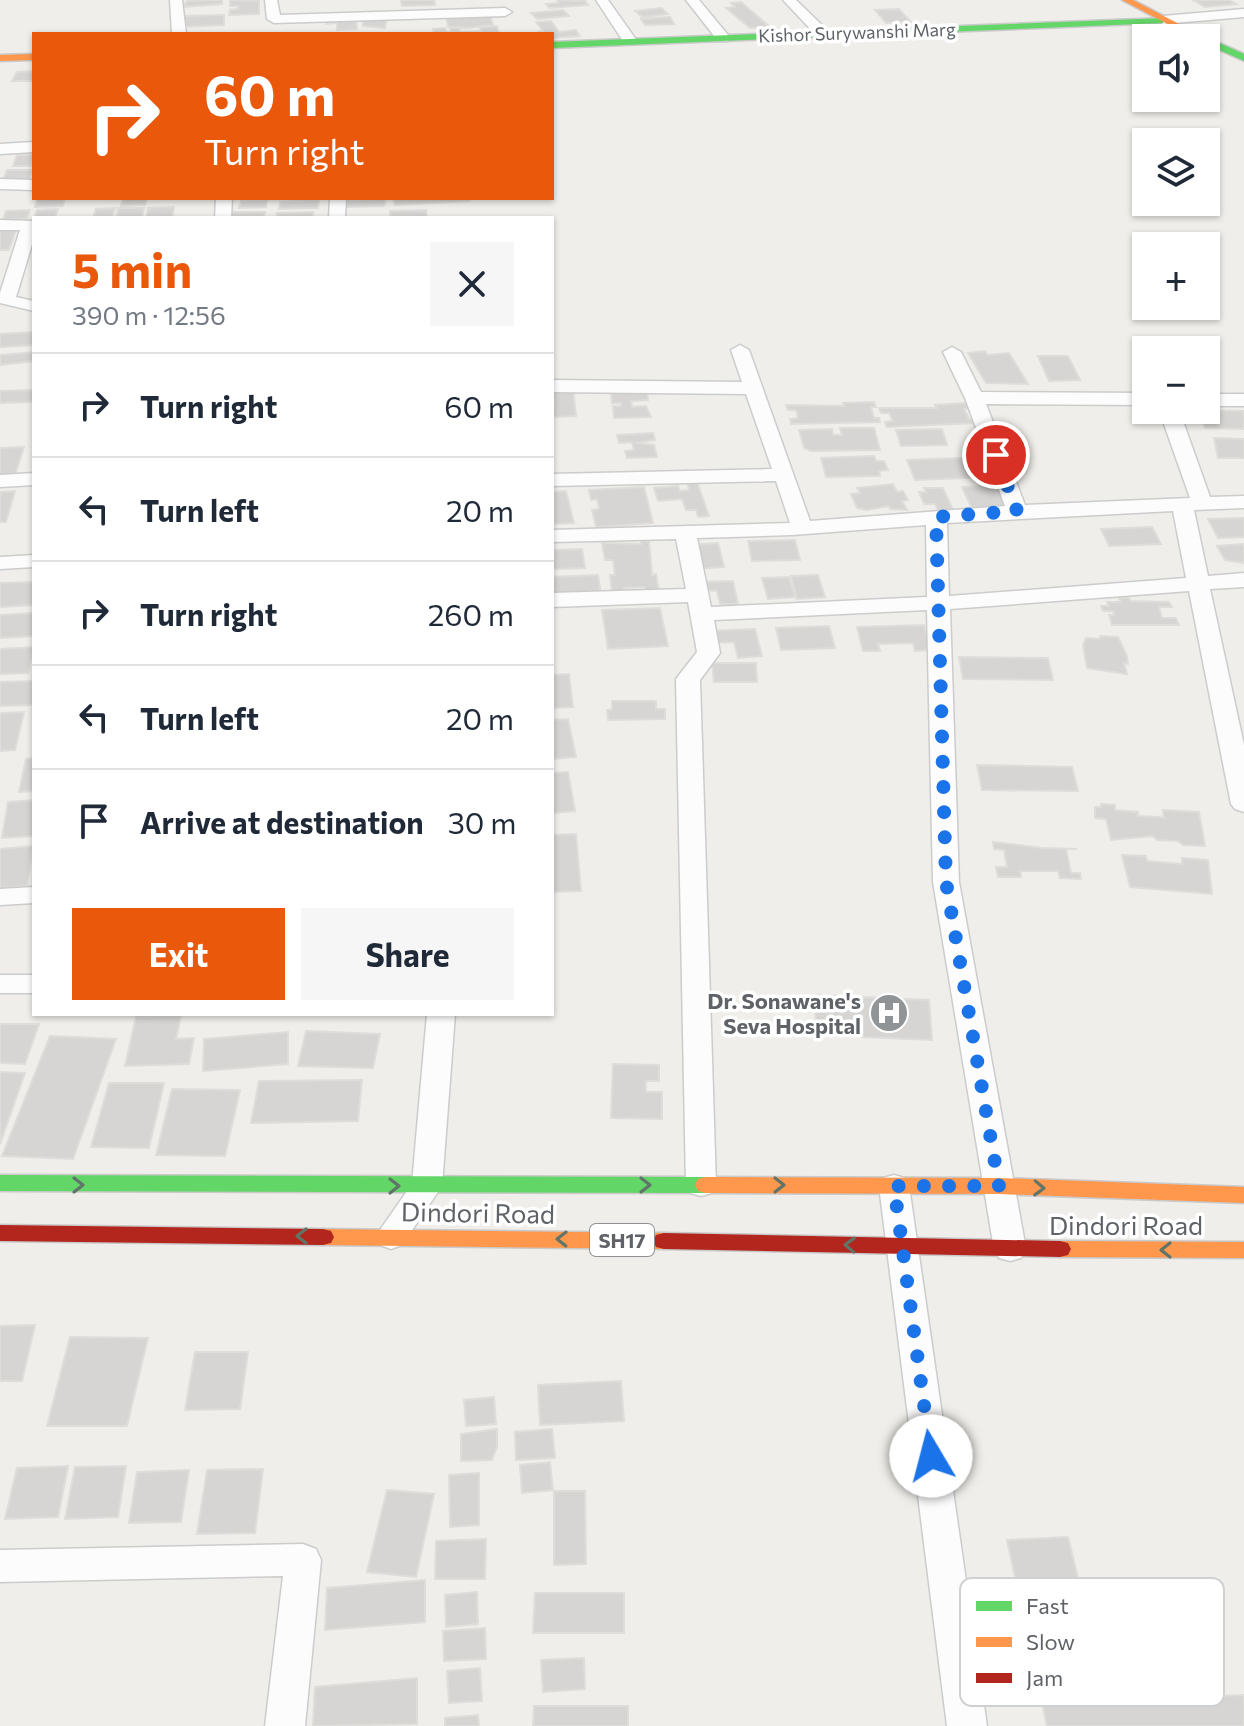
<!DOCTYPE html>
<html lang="en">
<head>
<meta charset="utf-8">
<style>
  body { margin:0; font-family:Commissioner,sans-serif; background:#f6f6f7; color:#1f2937; height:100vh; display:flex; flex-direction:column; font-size:30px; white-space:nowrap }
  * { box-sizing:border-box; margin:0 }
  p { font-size:26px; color:#747a83 }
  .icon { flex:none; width:44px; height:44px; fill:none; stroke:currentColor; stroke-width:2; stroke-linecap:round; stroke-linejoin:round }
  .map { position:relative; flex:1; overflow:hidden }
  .side { position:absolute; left:32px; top:216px; width:522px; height:800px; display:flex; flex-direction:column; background:#fff; border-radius:0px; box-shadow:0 2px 6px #0004 }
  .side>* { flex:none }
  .top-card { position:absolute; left:32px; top:32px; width:522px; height:168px; border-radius:0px; box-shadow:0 2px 6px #0004; background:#ea580c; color:#fff; overflow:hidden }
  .buttons { position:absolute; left:1132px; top:24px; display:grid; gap:16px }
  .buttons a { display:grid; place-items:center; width:88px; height:88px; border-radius:0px; background:#fff; box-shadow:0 2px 6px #0004; font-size:40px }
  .pin { position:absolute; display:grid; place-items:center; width:68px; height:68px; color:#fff; margin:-34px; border:4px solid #fff; border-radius:50%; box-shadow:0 2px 8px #0007 }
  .me { position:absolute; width:88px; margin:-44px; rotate:352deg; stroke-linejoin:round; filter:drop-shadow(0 0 6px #0008) }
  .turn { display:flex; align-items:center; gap:28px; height:168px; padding:0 40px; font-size:36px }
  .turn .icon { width:104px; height:104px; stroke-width:2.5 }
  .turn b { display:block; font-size:56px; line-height:68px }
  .round { display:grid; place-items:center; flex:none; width:84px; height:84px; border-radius:0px; background:#f6f6f7 }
  .headline { display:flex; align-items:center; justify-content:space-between; height:136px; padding:0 40px }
  h1 { font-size:48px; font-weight:700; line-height:60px; color:#ea580c }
  .action { display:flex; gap:16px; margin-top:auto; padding:16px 40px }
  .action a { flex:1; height:92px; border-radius:0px; background:#ea580c; color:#fff; font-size:32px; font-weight:700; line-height:92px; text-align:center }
  .action a+a { background:#f6f6f7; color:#1f2937 }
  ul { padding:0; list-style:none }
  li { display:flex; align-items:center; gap:24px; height:104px; padding:0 40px; border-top:2px solid #e0e1e3 }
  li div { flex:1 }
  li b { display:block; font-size:30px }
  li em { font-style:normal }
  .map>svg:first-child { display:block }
  .building { fill:#d6d5d3; stroke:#deddd9; stroke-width:2 }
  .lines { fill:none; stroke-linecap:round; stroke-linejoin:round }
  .street-casing { stroke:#cbcccc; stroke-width:3 }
  .fast-casing { stroke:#cacacb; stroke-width:3 }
  .slow-casing { stroke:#cacacb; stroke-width:3 }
  .jam-casing { stroke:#cacacb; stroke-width:3 }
  .street { fill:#fdfcfc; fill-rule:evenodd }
  .fast { fill:#63d668; fill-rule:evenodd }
  .slow { fill:#ff974d; fill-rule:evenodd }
  .jam { fill:#b3261e; fill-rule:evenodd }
  .oneway { stroke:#607468 }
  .route { stroke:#1a73e8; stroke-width:14; stroke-dasharray:0 25.2 }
  .labels { text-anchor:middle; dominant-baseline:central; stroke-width:7; stroke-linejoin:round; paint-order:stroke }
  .far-street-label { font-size:18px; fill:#5f6368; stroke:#fff }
  .shield { fill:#fff; stroke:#8f9295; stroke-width:2 }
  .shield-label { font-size:20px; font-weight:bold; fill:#5f6368 }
  .poi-label { font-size:22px; font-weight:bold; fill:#5f6368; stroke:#fff; text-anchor:end }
  .near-street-label { font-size:26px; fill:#5f6368; stroke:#fff }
  .key { fill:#fff; stroke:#cfd0d2; stroke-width:2 }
  .key-label { font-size:22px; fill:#5f6368 }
</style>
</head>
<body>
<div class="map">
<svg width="1244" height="1726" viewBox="0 0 1244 1726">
  <rect width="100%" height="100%" fill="#efeeea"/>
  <!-- building -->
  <path class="building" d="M206 0H222V4L182 7 187 1Z
    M230 0 259 1V14L229 15 230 10 238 9V6H230Z
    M401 0H434L435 5 402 6Z
    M557 0 585 1 588 5 549 8 546 4 559 3Z
    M1193 0H1229L1236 4 1205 7Z
    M741 2 771 28H750L726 8 735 7 731 3Z
    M661 8 668 14 642 17 635 11Z
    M899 9 911 22 886 23 875 10Z
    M563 10 569 16 537 19 531 13Z
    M224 15V25L181 27 182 16Z
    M490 15 493 25 466 28 448 27 446 16Z
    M387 17 385 28 363 26 362 18Z
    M670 17 674 24 645 25 641 19Z
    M356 18 357 29 337 30V23L326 24V19Z
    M551 21 559 32 576 30 580 36 552 38V34H539L538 32 543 31 536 22Z
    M497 26 499 34H434L433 29 445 28 446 32H451L450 28 459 27 460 32 481 31 480 27Z
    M34 71V81H12L17 72Z
    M17 155H34L31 166H13Z
    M7 170H32L29 180H3Z
    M38 198H65L63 206 35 207Z
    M123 198H147L145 205 121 206Z
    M393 198H468L469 201 395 205Z
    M386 199 384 206 342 207 341 200Z
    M267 200 266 207 239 208 241 201Z
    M319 200 318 208 279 209 280 202Z
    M174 207 172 218H146L148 208Z
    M115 208 112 218H93L96 209Z
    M118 208H144L142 218H116Z
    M58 209 55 218H34L33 221 37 210Z
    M30 210 27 219 3 220 6 211Z
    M426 210 427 218H391L390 211Z
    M231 212H265L264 218H230Z
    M313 212V218H276L277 213Z
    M0 230H16L9 250H0Z
    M34 332V345L0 347V334Z
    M985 351 987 355 1009 353 1028 384 986 383 968 353Z
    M34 352V361L0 365V355Z
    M1038 356H1068L1080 380 1049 381Z
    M573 388 576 416 552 417V389Z
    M34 390 32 402 0 403V391Z
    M647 391 648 400 631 401 632 407 646 406 651 417 614 418 613 406H621V403H612L611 392Z
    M874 402 876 407H871L874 418H879L880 422 791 424 790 419 798 418 796 410H788L786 405 844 406 843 403Z
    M966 403 969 408 964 409 969 419H974L976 423 887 427 885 422 893 421 889 413H881L879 408H937L935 405Z
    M1199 410 1244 411V429L1205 428Z
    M840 428H874L880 450 811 451 804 448 799 430 832 429 833 435H842Z
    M942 429 947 445 901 446 896 430Z
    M653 433 655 440 635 443 654 445 657 457 627 458 625 451 634 450 632 442 619 443 617 435Z
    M1214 438 1244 439V458H1218Z
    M24 447 15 475 0 476V448Z
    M874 456 876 461H884L888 470 879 471 880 476 826 477 821 458Z
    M984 457 993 477 915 480 907 460Z
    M697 482 709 516 698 517 696 510H686L682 499 658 501 654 488 678 486 680 491 689 490 687 483Z
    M893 484 897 492 903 491 908 500 902 501 907 510 890 509 889 506 867 510 857 508 851 494 860 493 857 488Z
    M997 486 1007 508 972 509 962 487Z
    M644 487 653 523 596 527 592 510 599 509 597 499 591 500 589 490Z
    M924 488H943L953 510H938L935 504H924L919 492H926Z
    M15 491 6 522H0V492Z
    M566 491 574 523 552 524V492Z
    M1244 518V537L1218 538 1208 519Z
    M1152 527 1161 544 1109 546 1101 529Z
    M795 540 800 560 752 561 748 541Z
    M641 541H649L652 575 656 574 659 592H646L645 587 624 588 625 593 612 594 610 575H615L613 560H605L602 543 641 544Z
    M718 543 724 567 695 569 690 545Z
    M1244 544V563L1225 560 1217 546Z
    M582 549 585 568 552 569V550Z
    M598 575 601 594 552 596V577Z
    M818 575 825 597 797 599 791 576Z
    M789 577 795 597 768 599 762 578Z
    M733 581 738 604H720L717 591 702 590 700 582Z
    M34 582V605L0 607V583Z
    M1119 598H1129L1131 601 1169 602 1172 607H1159L1162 618H1176L1179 625H1112L1109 615H1114L1113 611H1103L1101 606H1109L1107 602H1121Z
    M660 608 668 646 608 649 602 610Z
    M34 613V636L0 638V615Z
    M924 625 932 650 915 651 913 643 878 644 880 651H863L857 627Z
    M829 626 835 648 781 650 776 628Z
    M755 629 762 656 738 658 734 642 709 643 707 631Z
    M1100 636 1118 637 1127 656 1128 664 1124 663 1127 674 1087 668 1083 645 1086 638 1100 639Z
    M34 647 28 673 0 674V649Z
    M959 657 1048 658 1053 680 963 679Z
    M712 663H756L757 682H714Z
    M569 674 573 707 552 708V675Z
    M34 681V705L0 706V682Z
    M612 701H656V709H665V719L608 720 607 710H612Z
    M24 712 15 750 0 751V713Z
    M568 719 576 757 552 759V720Z
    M34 758V791L19 792 26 759Z
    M977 765 1072 767 1078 791 982 790Z
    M568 772 575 811 552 813V773Z
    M34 800V836L2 838 8 802Z
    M1101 804 1115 805V810L1138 812V816L1158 817 1164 818 1163 810 1199 812 1205 846 1183 845 1178 841 1157 840 1153 836 1111 840 1106 819 1095 818V807H1101Z
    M576 834 581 891 552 892V835Z
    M993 842 1042 848 1077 849H1066L1071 873H1080L1081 879 1060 878 1058 871H1020L1021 877H998L996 867H1007L1004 850 994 849Z
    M33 846 27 886 0 888V849Z
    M1122 855 1146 856 1147 861 1182 864V858L1208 860 1212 894 1130 887Z
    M816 995 929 1000 932 1040 815 1035Z
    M181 1016 176 1039 194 1038 189 1064 125 1066 136 1017Z
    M0 1024H39L25 1064 0 1063Z
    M306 1031 380 1034 373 1068 298 1066Z
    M288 1032V1064L203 1071 204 1039Z
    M50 1036 116 1039 73 1159 2 1156Z
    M613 1064 659 1065V1081H646V1092H662V1119L611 1118Z
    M0 1072 25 1073 0 1144Z
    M362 1080 358 1121 251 1123 259 1081Z
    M109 1083H164L149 1148 91 1147Z
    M172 1089 240 1090 225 1156 156 1155Z
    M35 1325 22 1381H0V1326Z
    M70 1337 148 1338 127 1426H47Z
    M195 1352H248L240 1409 185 1410Z
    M621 1381 624 1421 540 1425 538 1385Z
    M494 1397 496 1424 466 1426 464 1400Z
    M497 1429V1447L492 1460 461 1461V1434Z
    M552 1429 555 1458 516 1460 515 1432Z
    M550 1462 553 1490 522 1493 520 1465Z
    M68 1466 58 1517 5 1519 17 1468Z
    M126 1466 118 1517 65 1519 75 1467Z
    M263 1469 255 1533 197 1534 207 1470Z
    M189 1470 181 1522 129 1523 137 1472Z
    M479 1473V1525L450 1527 449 1475Z
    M387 1490 434 1494 416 1577 367 1572Z
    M554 1491H585L586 1564 554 1565Z
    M1068 1537 1108 1700 1244 1695V1726H1047L1007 1540Z
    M486 1539 485 1579H435L436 1541Z
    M425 1580V1622L325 1630 327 1588Z
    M477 1592 478 1624 446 1627 445 1595Z
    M535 1593H624V1633H533Z
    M485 1628 486 1659 444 1661 443 1631Z
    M584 1658 585 1689 543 1692 541 1660Z
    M480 1668 482 1701 449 1703 447 1671Z
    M417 1678V1724L313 1726 315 1687Z
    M534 1706H628V1726H533Z
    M478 1715 479 1726H445V1718Z"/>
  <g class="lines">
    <defs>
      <path id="street" d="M170 0H182L186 34H172Z
        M265 0H277L280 15 505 8 512 12 505 16 274 23 267 19Z
        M596 0H608L637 41 635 44H625Z
        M686 0H699L728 35V41H718Z
        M783 0H796L827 30V36H817Z
        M1244 9V17L1163 24 1156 20 1163 16Z
        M34 142V152L0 154V144Z
        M0 179 34 180V190L0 189Z
        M216 198H232L231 218H215Z
        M330 198H346L345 218H329Z
        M0 220 34 221V238L16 297 34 301V311L0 303V293L20 230H0Z
        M740 345 749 350 810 521 1005 506 965 398 943 352 952 347 961 352 981 392 1146 393V405L986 404 1025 505 1190 498 1159 410H1179L1210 497 1244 496V508L1194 510 1208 576 1244 573V587L1210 589 1244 745V812L1235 809 1231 804 1189 591 950 609 959 882 1026 1249 1021 1258 1010 1261 999 1258 994 1249 933 882 927 610 714 620 720 653 700 680 716 1185 712 1193 701 1196 690 1193 686 1185 676 679 697 652 688 602 552 607V593L686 589 676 539 552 542V530L790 523 776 481 552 486V474L772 469 746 394 552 392V380L742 382 731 350ZM1173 511 1186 578 949 596 947 523ZM926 525 927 597 711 607 697 538 792 535Z
        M1206 394H1244V406H1206Z
        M34 473V485L0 487V475Z
        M34 555V567L0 569V557Z
        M34 887V903L0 905V889Z
        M0 975H34V993H0Z
        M427 1014H455L442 1186 402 1245 391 1249 380 1245 375 1237 412 1184Z
        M894 1175 905 1178 909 1186 987 1726H947L879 1186 883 1178Z
        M303 1544 316 1549 321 1560 305 1726H265L283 1576 0 1582V1550Z"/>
      <path id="fast" d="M1166 18 1163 23 552 48V42Z
        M1206 37 1244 54V61L1206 44V38H1203Z
        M0 1175 706 1177 714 1179 717 1185 714 1191 706 1193 0 1191Z"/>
      <path id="slow" d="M1122 0H1133L1206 38H1194Z
        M34 54V60L0 61V55Z
        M706 1177 999 1178 1244 1187V1203L999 1194 706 1193 698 1191 695 1185 698 1179Z
        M323 1229 664 1233 672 1235 675 1241 672 1247 664 1249 323 1245 315 1243 312 1237 315 1231Z
        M1060 1241 1244 1242V1258L1060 1257 1052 1255 1049 1249 1052 1243Z"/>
      <path id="jam" d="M0 1225 323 1229 331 1231 334 1237 331 1243 323 1245 0 1241Z
        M664 1233 1060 1241 1068 1243 1071 1249 1068 1255 1060 1257 664 1249 656 1247 653 1241 656 1235Z"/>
    </defs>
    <!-- street casing -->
    <use href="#street" class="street-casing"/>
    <!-- fast casing -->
    <use href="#fast" class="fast-casing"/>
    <!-- slow casing -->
    <use href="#slow" class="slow-casing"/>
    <!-- jam casing -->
    <use href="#jam" class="jam-casing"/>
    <!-- street -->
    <use href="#street" class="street"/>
    <!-- fast -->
    <use href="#fast" class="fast"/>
    <!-- slow -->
    <use href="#slow" class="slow"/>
    <!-- jam -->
    <use href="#jam" class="jam"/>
  </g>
  <!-- one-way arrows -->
  <defs><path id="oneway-chevron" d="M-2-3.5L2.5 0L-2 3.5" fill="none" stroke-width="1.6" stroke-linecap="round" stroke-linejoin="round" transform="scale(2)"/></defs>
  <g class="oneway">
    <use href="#oneway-chevron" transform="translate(78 1185)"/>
    <use href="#oneway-chevron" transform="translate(645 1185)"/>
    <use href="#oneway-chevron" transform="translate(779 1185)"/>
    <use href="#oneway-chevron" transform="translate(394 1186)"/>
    <use href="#oneway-chevron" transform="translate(1039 1188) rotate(2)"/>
    <use href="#oneway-chevron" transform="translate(302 1236) rotate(-180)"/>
    <use href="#oneway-chevron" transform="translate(562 1239) rotate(-179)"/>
    <use href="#oneway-chevron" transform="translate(850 1245) rotate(-178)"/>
    <use href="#oneway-chevron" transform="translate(1166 1250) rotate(-180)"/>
  </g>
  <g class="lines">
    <!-- route -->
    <path class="route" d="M931 1456 894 1186H999L946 882 936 517 1017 511 996 455"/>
  </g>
  <!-- icons -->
  <defs>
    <symbol id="hospital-disc" viewBox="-11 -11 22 22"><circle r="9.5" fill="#919496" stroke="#fff"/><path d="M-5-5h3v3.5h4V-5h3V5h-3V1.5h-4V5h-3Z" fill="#fff"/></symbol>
  </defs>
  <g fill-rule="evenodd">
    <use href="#hospital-disc" x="867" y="991" width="44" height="44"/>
  </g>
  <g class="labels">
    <!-- far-street labels -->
    <g class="far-street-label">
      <text transform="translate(857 32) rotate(-2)">Kishor Surywanshi Marg</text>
    </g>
    <!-- shield labels -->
    <rect class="shield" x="590" y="1224" width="64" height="32" rx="6"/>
    <g class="shield-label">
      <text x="622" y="1240">SH17</text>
    </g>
    <!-- poi labels -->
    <g class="poi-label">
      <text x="861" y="1000">Dr. Sonawane's<tspan x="861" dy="25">Seva Hospital</tspan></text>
    </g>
    <!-- near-street labels -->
    <g class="near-street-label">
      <text transform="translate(478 1212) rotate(1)">Dindori Road</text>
      <text x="1126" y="1224">Dindori Road</text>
    </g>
  </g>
  <!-- legend -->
  <rect x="960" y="1578" width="264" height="128" rx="12" class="key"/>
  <rect x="976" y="1601" width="36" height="10" fill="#63d668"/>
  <rect x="976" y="1637" width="36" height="10" fill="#ff974d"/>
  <rect x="976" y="1673" width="36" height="10" fill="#b3261e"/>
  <g class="key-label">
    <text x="1026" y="1614">Fast</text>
    <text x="1026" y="1650">Slow</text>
    <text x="1026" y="1686">Jam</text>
  </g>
</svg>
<div class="buttons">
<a><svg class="icon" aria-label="sound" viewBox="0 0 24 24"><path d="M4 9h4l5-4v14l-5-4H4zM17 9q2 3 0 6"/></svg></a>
<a><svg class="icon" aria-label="layers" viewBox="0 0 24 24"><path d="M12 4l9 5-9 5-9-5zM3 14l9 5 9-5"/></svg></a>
<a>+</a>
<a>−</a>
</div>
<div class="pin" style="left:996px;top:455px;background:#d93025"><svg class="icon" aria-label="arrive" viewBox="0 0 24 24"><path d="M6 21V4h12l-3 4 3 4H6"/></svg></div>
<svg class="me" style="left:931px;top:1456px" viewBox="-20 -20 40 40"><circle r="19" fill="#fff"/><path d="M0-13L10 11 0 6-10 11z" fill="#1a73e8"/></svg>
<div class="top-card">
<div class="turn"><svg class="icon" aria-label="right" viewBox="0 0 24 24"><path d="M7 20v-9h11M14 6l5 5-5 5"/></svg><div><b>60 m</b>Turn right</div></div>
</div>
<section class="side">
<div class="headline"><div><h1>5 min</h1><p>390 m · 12:56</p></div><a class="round"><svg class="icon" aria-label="close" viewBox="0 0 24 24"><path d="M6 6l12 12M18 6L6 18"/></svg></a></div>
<ul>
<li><svg class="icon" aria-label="right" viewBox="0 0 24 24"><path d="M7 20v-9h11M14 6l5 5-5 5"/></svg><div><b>Turn right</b></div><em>60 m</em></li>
<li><svg class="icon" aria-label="left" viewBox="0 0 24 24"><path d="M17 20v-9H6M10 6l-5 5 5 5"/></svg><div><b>Turn left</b></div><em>20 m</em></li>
<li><svg class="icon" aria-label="right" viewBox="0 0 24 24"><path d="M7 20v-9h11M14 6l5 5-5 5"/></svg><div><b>Turn right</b></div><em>260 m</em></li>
<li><svg class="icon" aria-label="left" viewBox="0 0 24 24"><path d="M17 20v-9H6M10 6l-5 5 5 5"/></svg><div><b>Turn left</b></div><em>20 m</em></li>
<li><svg class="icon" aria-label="arrive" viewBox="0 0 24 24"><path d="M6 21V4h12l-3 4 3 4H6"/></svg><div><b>Arrive at destination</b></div><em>30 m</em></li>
</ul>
<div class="action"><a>Exit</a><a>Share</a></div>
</section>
</div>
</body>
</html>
